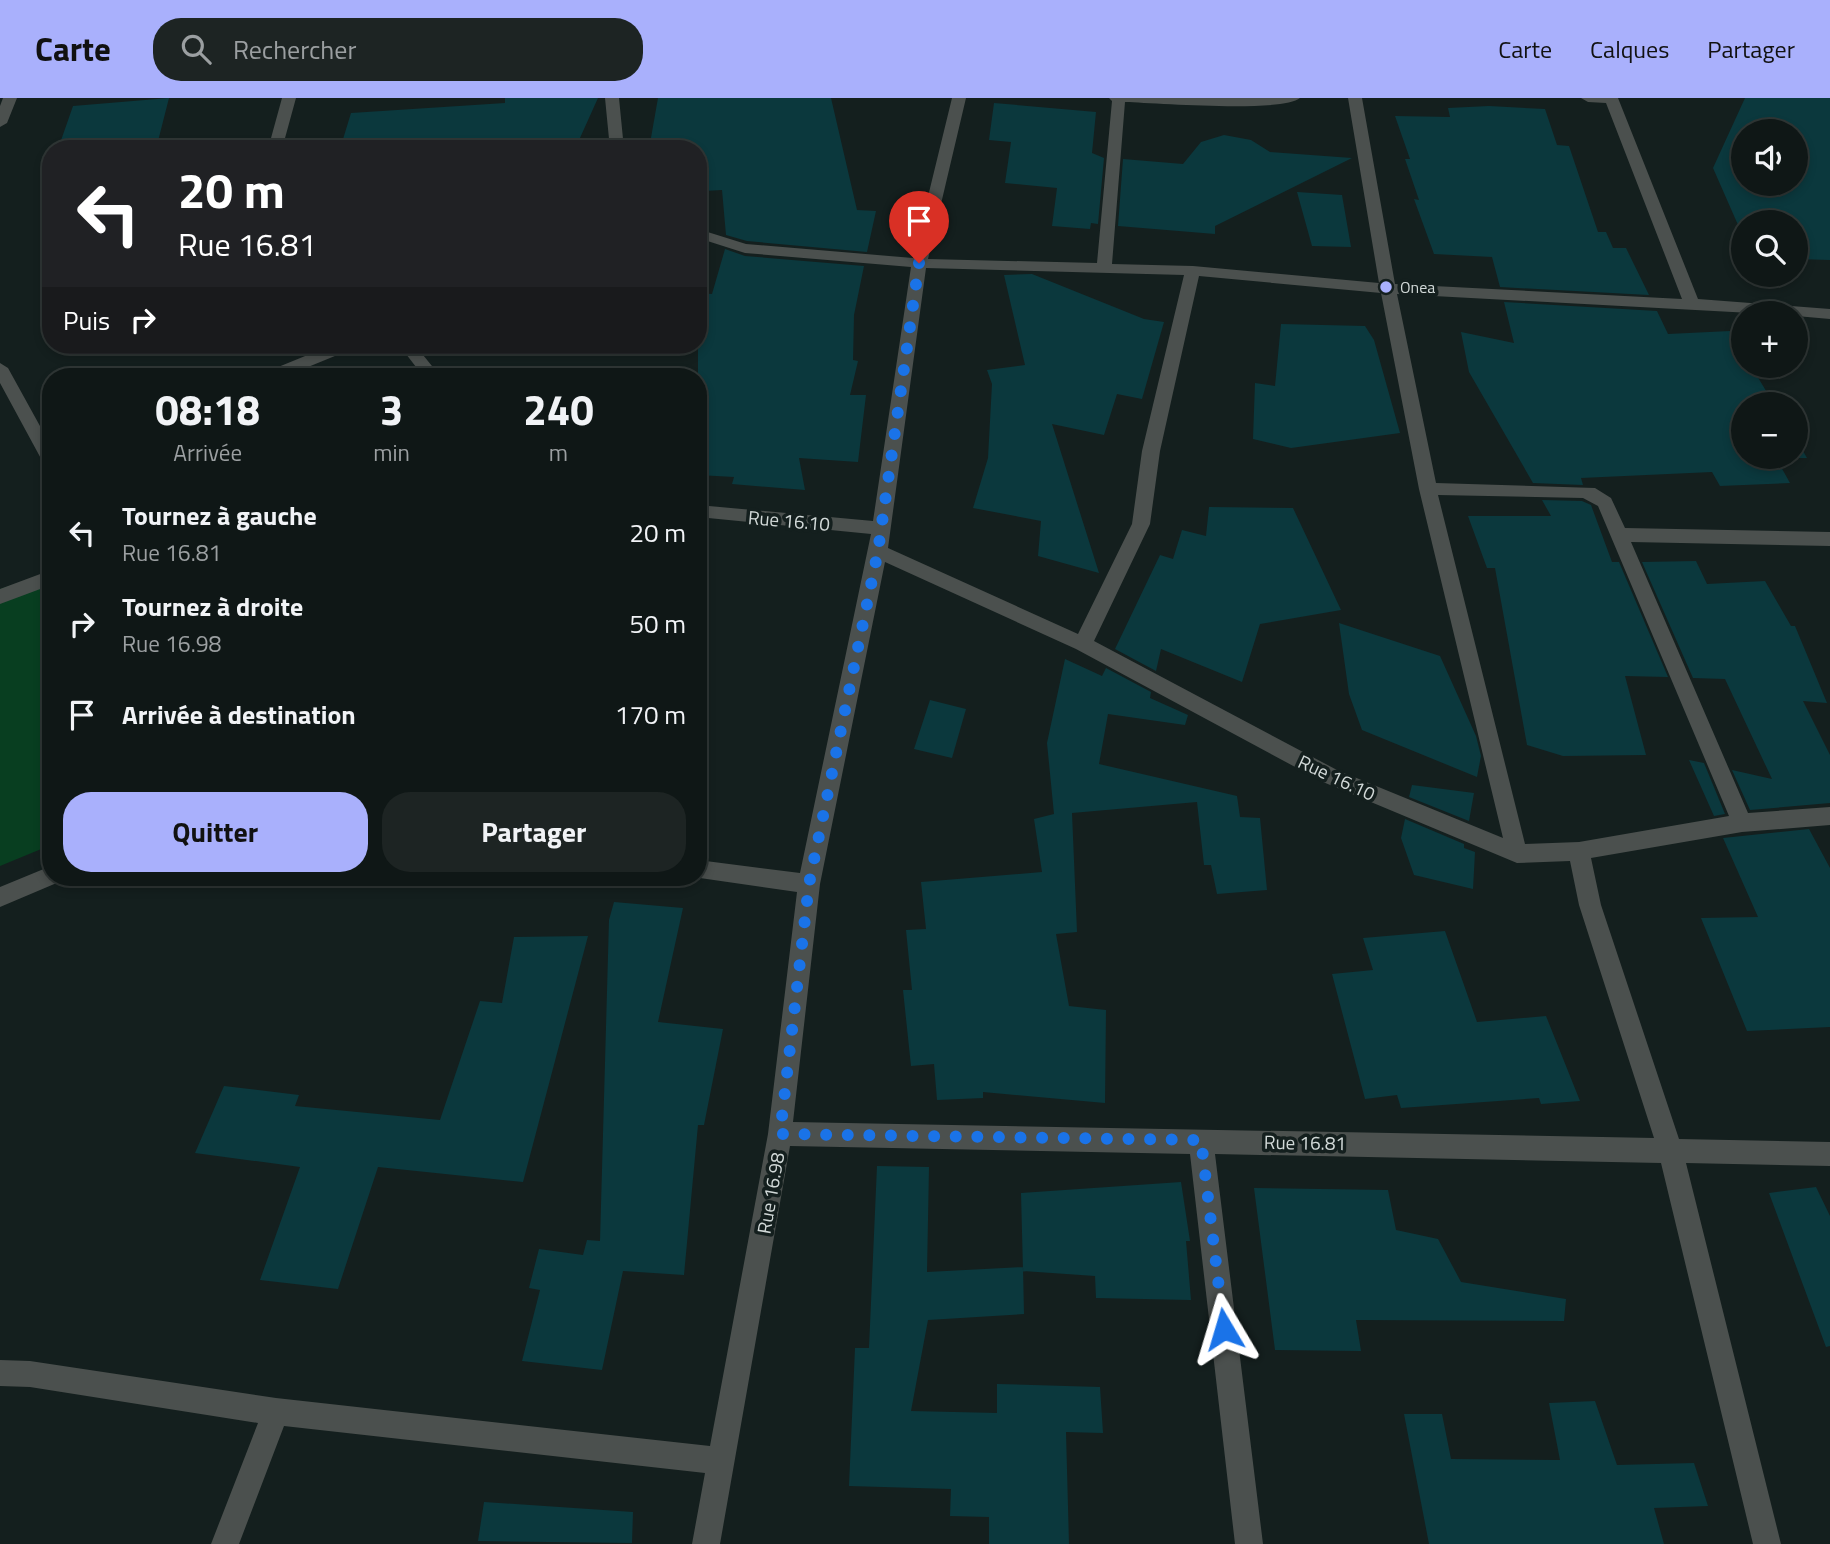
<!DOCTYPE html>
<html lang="fr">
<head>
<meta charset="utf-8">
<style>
  body { margin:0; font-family:"Titillium Web",sans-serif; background:#1d2423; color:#f1f3f6; height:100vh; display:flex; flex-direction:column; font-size:26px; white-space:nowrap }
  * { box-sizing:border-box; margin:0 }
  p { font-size:23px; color:#9b9fa1 }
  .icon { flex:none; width:38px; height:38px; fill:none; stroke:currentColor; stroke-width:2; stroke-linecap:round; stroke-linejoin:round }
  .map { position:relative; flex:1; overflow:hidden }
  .panel { position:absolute; left:42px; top:270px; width:665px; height:518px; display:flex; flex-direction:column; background:#0f1716; border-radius:28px; box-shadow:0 4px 10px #0003,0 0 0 2px #2f3635 }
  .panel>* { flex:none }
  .guide { position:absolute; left:42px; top:42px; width:665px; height:214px; border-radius:28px; box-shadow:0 4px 10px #0003,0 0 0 2px #2f3635; background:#202124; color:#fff; overflow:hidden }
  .tools { position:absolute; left:1731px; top:21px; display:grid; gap:14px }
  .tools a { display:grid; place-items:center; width:77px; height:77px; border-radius:50%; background:#0f1716; box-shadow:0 4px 10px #0003,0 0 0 2px #2f3635; font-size:35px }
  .pin { position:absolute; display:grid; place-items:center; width:60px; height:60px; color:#fff; margin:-72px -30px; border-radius:50% 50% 50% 0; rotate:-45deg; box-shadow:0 0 7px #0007 }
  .pin .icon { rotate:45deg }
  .me { position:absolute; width:77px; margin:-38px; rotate:353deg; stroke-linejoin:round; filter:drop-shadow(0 0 5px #0008) }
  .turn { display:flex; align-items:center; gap:24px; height:147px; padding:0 21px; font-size:32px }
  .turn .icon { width:91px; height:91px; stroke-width:2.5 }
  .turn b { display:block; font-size:49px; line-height:60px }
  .then { display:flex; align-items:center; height:66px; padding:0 21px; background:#0003; gap:14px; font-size:26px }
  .eta { display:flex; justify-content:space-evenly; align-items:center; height:119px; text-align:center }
  .eta b { font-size:42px; font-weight:700; line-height:49px }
  .button { display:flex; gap:14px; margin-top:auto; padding:14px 21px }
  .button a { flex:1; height:80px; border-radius:28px; background:#a9b0fc; color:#111; font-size:28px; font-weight:700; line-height:80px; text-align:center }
  .button a+a { background:#1d2423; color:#f1f3f6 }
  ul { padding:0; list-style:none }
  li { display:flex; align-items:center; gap:21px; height:91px; padding:0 21px }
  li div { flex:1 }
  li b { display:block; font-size:26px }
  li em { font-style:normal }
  header { display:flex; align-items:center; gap:42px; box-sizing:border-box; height:98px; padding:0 35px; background:#a9b0fc; color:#111 }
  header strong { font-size:33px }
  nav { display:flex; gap:38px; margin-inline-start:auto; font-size:24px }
  .search { width:490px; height:63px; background:#1d2423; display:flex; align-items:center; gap:18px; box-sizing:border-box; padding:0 24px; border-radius:28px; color:#9b9fa1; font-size:26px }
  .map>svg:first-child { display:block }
  .green { fill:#083e20 }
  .building { fill:#0b383d; fill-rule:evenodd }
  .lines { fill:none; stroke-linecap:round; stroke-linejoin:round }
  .minor { fill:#4b504e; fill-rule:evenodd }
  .route { stroke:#1a73e8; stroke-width:12; stroke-dasharray:0 21.6 }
  .poi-dot { fill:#a9b0fc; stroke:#141f1e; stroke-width:2.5 }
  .labels { text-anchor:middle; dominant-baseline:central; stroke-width:7; stroke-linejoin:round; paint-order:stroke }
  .far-poi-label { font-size:16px; fill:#d2d9d8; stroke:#141f1e; text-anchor:start }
  .street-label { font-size:19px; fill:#d2d9d8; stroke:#141f1e }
</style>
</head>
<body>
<header>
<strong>Carte</strong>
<div class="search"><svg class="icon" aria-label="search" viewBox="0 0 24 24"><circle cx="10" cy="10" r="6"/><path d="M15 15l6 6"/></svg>Rechercher</div>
<nav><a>Carte</a><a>Calques</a><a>Partager</a></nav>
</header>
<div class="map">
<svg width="1830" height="1446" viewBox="0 0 1830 1446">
  <rect width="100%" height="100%" fill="#141f1e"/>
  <!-- green -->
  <path class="green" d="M42 477 51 498V747L0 768V491Z"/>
  <!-- building -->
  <path class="building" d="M169 0 156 51H58L73 8Z
    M505 0H598L575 51H340L351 15 505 5Z
    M658 0H831L857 112 876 113 867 154 747 143 726 137 722 92 704 93 701 51H649Z
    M1745 0H1830V162L1796 161V124H1743L1742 136 1713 70ZM1743 33H1796V86H1743Z
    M994 5 1096 14 1092 55 1104 60 1098 126 1091 125 1090 131 1052 128 1057 90 1005 85 1011 44 989 42Z
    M1489 8 1545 11 1557 47 1569 48 1598 134H1606L1613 150H1626L1649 197 1500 189 1492 159 1434 156 1414 101 1419 102 1405 61H1410L1395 18 1450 19 1448 10Z
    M1224 37 1251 42 1270 54 1352 60 1215 128V136L1118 128 1123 61 1183 66 1201 44Z
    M1297 94 1342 97 1351 149 1312 148Z
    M725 151 745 158 864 168 854 217 853 262 858 263 850 297H866L858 364 799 360 805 392 732 386 734 379 698 377V195L712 196Z
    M1032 176 1144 221 1164 224 1142 301 1117 296 1104 337 1052 326 1099 475 1038 458 1041 423 973 410 988 360 992 286 987 272 1025 267 1004 177Z
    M1504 204 1657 213 1668 236 1730 233 1743 255V268H1751L1774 306H1743V359H1796V341L1807 360H1776L1790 385 1720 388 1712 374 1581 380 1583 387 1533 385 1469 274 1461 234 1514 245Z
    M1281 226 1365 228 1374 242 1400 335 1291 350 1253 341 1255 285 1275 288Z
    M1542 402 1582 403 1591 407 1612 464H1619L1668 579 1625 578 1646 657 1563 658 1527 647 1495 470H1487L1468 418H1551Z
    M1209 409 1293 410 1341 512 1260 526 1242 584 1161 551 1156 573 1115 551 1160 457 1173 461 1182 432 1206 438Z
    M1696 463 1707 486 1765 483 1791 528H1795L1827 605 1803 603 1830 657V705L1750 712 1732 672 1772 681 1725 581 1693 580 1642 464Z
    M1339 525 1440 558 1476 638 1481 658 1477 679 1362 632 1349 596Z
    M1065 561 1102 578 1106 570 1151 594 1150 600 1188 617 1185 627 1108 616 1099 666 1237 698 1240 719 1260 720 1267 792 1217 796 1211 767H1204L1197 704 1072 715 1077 834 1056 836 1069 908 1106 912 1105 1005 983 994V1000L937 1002 934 966 911 968 903 892H912L906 832 926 831 921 784 1042 774 1034 721 1054 716 1047 645Z
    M930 602 966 611 952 660 914 651Z
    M1689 662 1704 665 1725 716 1714 718Z
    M1412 687 1474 695 1469 723 1409 699Z
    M1405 721 1464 746V750L1475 754 1473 791 1414 777 1401 740Z
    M1809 731 1830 770V929L1747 933 1701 820 1758 819 1723 740Z
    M614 804 683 810 658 924 723 931 704 1027H698L684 1177 623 1173 602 1272 522 1263 540 1192 529 1190 539 1151 583 1157 587 1142 600 1143 609 822Z
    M1445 833 1477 924 1546 918 1580 1003 1541 1006 1539 1000 1401 1010 1397 997 1365 1001 1332 876 1373 872 1363 840Z
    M588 838 523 1084 378 1069 338 1191 260 1182 300 1069 195 1055 224 988 299 997 295 1008 440 1022 480 903 502 905 514 839Z
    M877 1068 929 1069 927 1174 1023 1169 1024 1216 928 1222 911 1313 997 1315V1286L1100 1289 1103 1335 1066 1334 1069 1446H989V1419L950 1418 951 1391 849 1388 855 1250H869Z
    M1181 1084 1190 1143H1186L1191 1202 1096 1200 1095 1178 1023 1173 1021 1095Z
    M1816 1089 1830 1118V1248L1826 1249 1769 1095Z
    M1254 1090 1388 1092 1396 1132 1438 1141 1461 1184 1566 1201 1564 1223 1356 1222 1361 1253 1275 1252Z
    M1595 1303 1617 1367 1694 1365 1708 1408 1654 1410 1664 1446H1429L1404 1316H1442L1451 1361 1560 1362 1549 1305Z
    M484 1404 633 1414 632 1445 478 1443Z"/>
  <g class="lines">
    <!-- minor -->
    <path class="minor" d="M3 0H17L7 25 0 29V8Z
      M282 0H296L282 51H268Z
      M605 0H619L624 51H610Z
      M952 0H966L928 161 1097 165 1112 3 1109 0H1300C1282 15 1156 5 1125 4L1112 166 1193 168 1379 185 1348 0H1362L1395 186 1682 201 1606 5 1588 4 1581 0H1618L1698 201 1830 211V221L1796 218V215H1751L1397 196 1436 385 1595 390 1611 400 1625 430 1830 434V448L1631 444 1748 715 1830 709V727L1742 734 1591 760 1601 807 1679 1041 1830 1044V1068L1686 1065 1781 1446H1753L1661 1065 1215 1056 1263 1446H1235L1190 1056 790 1048 720 1446H692L705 1375 284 1328 239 1446H211L258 1325 30 1289 0 1288V1262L30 1263 276 1300 710 1348 768 1036 797 794 693 779H698V762L800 775 871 436 698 419V407L873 423 911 169 745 155 698 140V131L746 146 913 160ZM926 170 1184 177 1142 353 1132 426 1078 536 888 450ZM1199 178 1381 195 1419 391 1503 740 1337 672 1094 543 1150 426 1160 353ZM1438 397 1583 400 1598 408 1729 718 1579 744 1525 746ZM885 464 1076 551 1323 684 1517 765 1570 763 1579 807 1654 1040 793 1024 820 786Z
      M332 247H354L352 251 286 278H264L266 274Z
      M399 247H415L440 278H423Z
      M0 265 8 270 51 348V370L45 368 0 285Z
      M51 472V487L0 506V491Z
      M51 768V779H61L59 784 0 809V789Z"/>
  </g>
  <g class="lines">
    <!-- route -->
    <path class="route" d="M919 165 878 453 809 786 780 1036 1201 1042 1224 1231"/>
  </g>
  <!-- markers -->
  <circle class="poi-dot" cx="1386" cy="189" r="7"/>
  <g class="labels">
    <!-- far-poi labels -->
    <g class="far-poi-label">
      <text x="1400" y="189">Onea</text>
    </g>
    <!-- street labels -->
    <g class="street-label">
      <text transform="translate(789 422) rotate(5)">Rue 16.10</text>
      <text transform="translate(1337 679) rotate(25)">Rue 16.10</text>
      <text transform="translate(1305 1044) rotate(1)">Rue 16.81</text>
      <text transform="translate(770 1095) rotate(-80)">Rue 16.98</text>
    </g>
  </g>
</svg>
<div class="tools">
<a><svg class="icon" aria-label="sound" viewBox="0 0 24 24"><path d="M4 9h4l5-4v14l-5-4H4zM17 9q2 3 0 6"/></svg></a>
<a><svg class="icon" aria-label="search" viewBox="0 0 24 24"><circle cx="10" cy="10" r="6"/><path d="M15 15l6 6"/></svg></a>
<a>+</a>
<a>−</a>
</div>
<div class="pin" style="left:919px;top:165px;background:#d93025"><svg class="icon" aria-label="arrive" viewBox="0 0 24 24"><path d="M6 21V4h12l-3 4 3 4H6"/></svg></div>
<svg class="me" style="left:1224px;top:1231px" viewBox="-20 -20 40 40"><path d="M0-17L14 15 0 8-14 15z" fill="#1a73e8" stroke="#fff" stroke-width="4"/></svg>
<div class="guide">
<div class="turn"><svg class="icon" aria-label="left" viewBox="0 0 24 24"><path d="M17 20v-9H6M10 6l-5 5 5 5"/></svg><div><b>20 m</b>Rue 16.81</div></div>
<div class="then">Puis<svg class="icon" aria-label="right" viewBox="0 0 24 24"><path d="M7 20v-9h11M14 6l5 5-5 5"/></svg></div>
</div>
<section class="panel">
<div class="eta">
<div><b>08:18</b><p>Arrivée</p></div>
<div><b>3</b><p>min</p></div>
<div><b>240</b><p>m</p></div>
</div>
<ul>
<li><svg class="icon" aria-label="left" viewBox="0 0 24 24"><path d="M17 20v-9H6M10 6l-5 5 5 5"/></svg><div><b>Tournez à gauche</b><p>Rue 16.81</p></div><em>20 m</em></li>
<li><svg class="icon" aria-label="right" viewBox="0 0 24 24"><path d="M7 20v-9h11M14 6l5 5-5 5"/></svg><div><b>Tournez à droite</b><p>Rue 16.98</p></div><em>50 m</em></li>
<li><svg class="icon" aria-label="arrive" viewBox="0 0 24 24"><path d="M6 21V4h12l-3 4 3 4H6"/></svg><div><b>Arrivée à destination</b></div><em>170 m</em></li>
</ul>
<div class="button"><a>Quitter</a><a>Partager</a></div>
</section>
</div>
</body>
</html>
